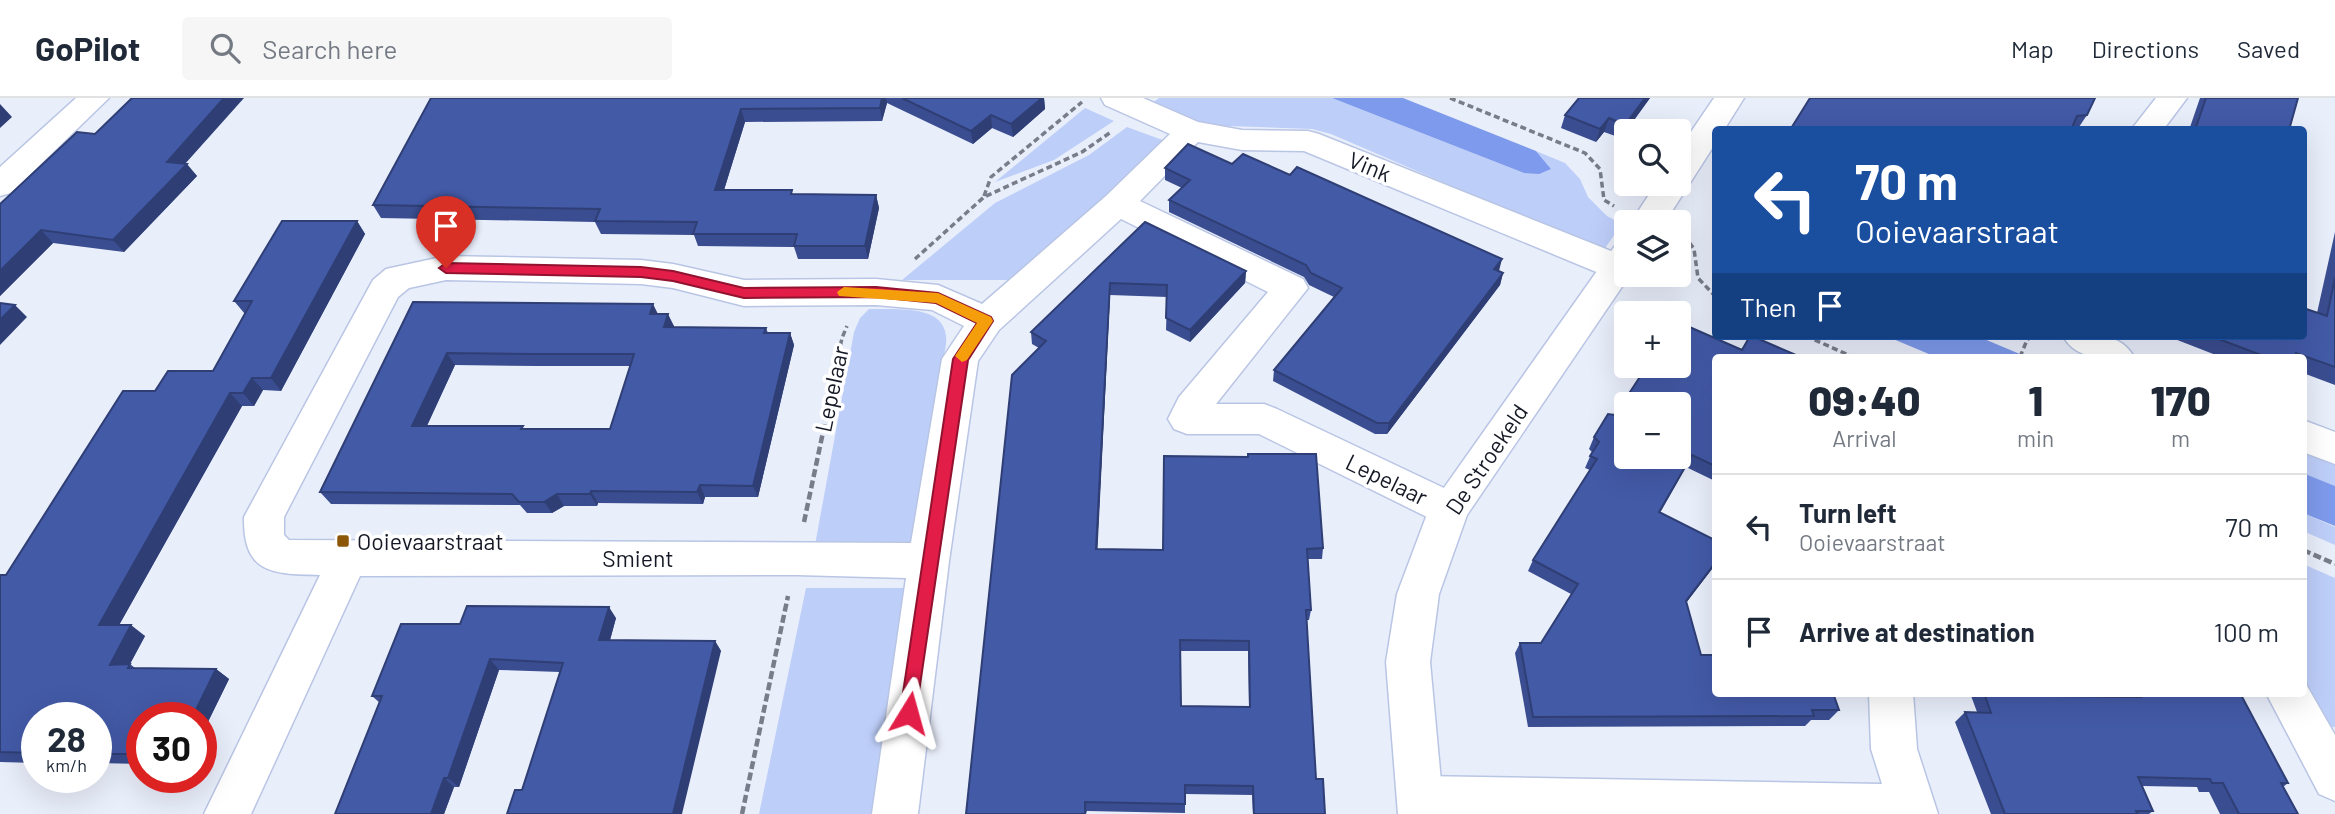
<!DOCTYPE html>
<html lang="en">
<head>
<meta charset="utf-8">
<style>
  body { margin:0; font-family:Barlow,sans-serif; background:#f6f6f7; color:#1f2937; height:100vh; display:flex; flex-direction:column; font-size:26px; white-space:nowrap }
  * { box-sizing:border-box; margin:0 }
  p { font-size:23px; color:#747a83 }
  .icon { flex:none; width:38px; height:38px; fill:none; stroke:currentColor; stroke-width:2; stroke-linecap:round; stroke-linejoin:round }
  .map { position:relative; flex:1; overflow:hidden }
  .panel { position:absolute; left:1712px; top:256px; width:595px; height:343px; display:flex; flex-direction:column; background:#fff; border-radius:7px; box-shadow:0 7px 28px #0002 }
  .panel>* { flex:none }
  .hud { position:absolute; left:1712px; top:28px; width:595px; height:214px; border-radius:7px; box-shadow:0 7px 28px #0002; background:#1a4fa0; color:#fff; overflow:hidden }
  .fabs { position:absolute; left:1614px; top:21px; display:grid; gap:14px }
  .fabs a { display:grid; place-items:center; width:77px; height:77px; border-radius:7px; background:#fff; box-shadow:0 7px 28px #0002; font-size:35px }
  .speed { position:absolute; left:21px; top:604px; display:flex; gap:14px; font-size:35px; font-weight:700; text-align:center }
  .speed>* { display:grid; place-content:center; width:91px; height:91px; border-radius:50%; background:#fff; box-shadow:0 7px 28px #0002; line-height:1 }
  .speed small { font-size:18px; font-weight:400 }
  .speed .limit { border:10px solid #d22; background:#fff; color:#111 }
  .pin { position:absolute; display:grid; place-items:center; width:60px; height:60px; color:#fff; margin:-72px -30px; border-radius:50% 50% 50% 0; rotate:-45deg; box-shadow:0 0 7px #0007 }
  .pin .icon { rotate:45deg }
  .me { position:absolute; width:77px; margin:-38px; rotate:8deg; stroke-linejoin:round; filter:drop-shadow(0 0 5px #0008) }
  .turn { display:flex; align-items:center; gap:24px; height:147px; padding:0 28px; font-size:32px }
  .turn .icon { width:91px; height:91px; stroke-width:2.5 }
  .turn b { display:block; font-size:49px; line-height:60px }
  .then { display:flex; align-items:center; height:66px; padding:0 28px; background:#0003; gap:14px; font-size:26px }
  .eta { display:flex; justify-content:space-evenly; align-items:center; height:119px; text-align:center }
  .eta b { font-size:42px; font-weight:800; line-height:49px }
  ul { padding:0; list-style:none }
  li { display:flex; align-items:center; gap:21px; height:105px; padding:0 28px; border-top:2px solid #e0e1e3 }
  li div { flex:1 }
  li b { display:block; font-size:26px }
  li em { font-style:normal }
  header { display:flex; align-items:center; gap:42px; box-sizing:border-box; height:98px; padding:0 35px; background:#fff; border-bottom:2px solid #e0e1e3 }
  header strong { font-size:33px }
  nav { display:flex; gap:38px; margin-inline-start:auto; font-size:24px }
  .search { width:490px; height:63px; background:#f6f6f7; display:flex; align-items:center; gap:18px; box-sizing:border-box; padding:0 24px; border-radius:7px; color:#747a83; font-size:26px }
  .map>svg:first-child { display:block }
  .green { fill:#bdcef9 }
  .water { fill:#7e9aec }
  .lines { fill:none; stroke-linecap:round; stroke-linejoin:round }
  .minor-casing { stroke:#b9c5e4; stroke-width:3 }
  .tertiary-casing { stroke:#b9c5e4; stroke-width:3 }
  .path-far1 { stroke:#797d8a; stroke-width:3.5; stroke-dasharray:6 3.5; stroke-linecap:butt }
  .path { stroke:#797d8a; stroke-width:4.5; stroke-dasharray:8 3.5; stroke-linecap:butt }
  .minor { fill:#fff; fill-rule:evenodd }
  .tertiary { fill:#fff; fill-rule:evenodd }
  .wall { fill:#3a4d90; fill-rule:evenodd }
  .shaded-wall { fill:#2f3f75 }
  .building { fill:#435aa7; stroke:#2f3f75; stroke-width:2; fill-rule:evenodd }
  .route { fill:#e11d48; stroke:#92132f; stroke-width:2 }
  .slow { fill:#f59e0b }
  .poi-dot { fill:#8d570a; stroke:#fff; stroke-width:2.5 }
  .labels { text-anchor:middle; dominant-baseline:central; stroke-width:7; stroke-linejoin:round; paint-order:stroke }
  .street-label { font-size:23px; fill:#151925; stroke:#fff }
  .poi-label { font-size:23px; fill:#151925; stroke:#fff; text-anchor:start }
</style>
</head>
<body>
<header>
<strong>GoPilot</strong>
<div class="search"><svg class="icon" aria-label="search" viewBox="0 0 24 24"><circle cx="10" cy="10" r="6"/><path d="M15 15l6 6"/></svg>Search here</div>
<nav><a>Map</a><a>Directions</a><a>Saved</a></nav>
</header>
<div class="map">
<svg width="2335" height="716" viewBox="0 0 2335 716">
  <rect width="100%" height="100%" fill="#e9eefb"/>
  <!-- green -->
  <path class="green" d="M1159 0H1332L1524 75 1551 71 1536 53 1565 65 1580 81 1588 99 1607 118 1622 126 1603 153 1331 36 1312 31 1200 27 1151 6Z
    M1085 10 1114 23 1054 62 995 84Z
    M1127 29 1168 44 1014 182H902L995 105 1089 57Z
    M869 211C907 211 960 206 943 260L911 447H815L854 234 860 220Z
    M2303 343 2335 356V388L2303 375Z
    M2303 415 2335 429V447L2303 433Z
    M2303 466 2335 480V629H2325L2303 591Z
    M806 490H904L872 716H759Z"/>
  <!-- water -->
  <path class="water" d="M1332 0H1403L1536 53 1551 71 1539 76 1524 75Z
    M1886 238H1977L2027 259H1936Z
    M2303 375 2335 388V428L2303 415Z"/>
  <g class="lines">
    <defs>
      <path id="minor" d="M76 0H109L11 95 0 98V69Z
        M1101 0H1143L1198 24 1242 32 1308 33 1319 36 1626 159V177H1631L1618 181 1606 178 1304 53 1242 52 1198 44 1140 103 1303 181 1308 190 1216 306H1264L1277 311 1463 399 1469 411 1463 423 1449 427 1435 423 1259 336H1187L1174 331 1168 321 1179 299 1268 194 1121 121 999 232 978 263 949 463 918 716H872L906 480 797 477 360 478 251 716H204L320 477C272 476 243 476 244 419L368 191 373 182 386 171 446 158 641 162 673 166 744 182 876 181 938 187 982 206 1106 98 1170 36 1105 7ZM446 182 641 186 673 190 744 208 876 207 932 212 964 228 942 261 911 445 289 442 284 437V419L398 199 409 190Z
        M2156 0H2187L2163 32H2131Z
        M2063 238C2090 238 2119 232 2134 259 2108 259 2078 265 2063 238Z
        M2303 322 2335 334V366L2303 354Z
        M2303 581 2335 637V703L2319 696 2266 595H2303Z
        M1869 595H1913L1917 651 1938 716H1405L1397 700 1404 684 1420 678 1882 686 1871 651Z"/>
      <path id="tertiary" d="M1714 0H1744L1724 32H1715V46L1665 124H1631L1656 86H1678V53Z
        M1626 145V177H1630L1467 417 1439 496 1430 564 1444 716H1398L1386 564 1397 496 1429 411 1614 149Z"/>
    </defs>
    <!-- minor casing -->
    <use href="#minor" class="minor-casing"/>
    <!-- tertiary casing -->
    <use href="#tertiary" class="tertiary-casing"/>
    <!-- path-far1 -->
    <path class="path-far1" d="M1450 0 1585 55 1600 71 1604 102 1614 108
      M984 98 991 79 1082 4
      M1684 137 1694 151 1698 180 1715 198
      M915 161 984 99 1082 54 1111 34
      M1806 238 1853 259
      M2020 259 2027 242 2032 238
      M825 322 842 240 847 228"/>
    <!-- path -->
    <path class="path" d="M804 424 826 320
      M2303 452 2335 466
      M742 716 788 498"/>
    <!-- minor -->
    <use href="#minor" class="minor"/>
    <!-- tertiary -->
    <use href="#tertiary" class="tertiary"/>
  </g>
  <!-- wall -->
  <path class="wall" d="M431 0H1044L1045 11 1013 39 992 30 973 46 887 5 882 23 745 24 724 92 794 96 876 97 879 110 868 161H798L794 149 698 148 694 137 601 136 595 124 381 120 373 107Z
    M1650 0 1621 40 1604 34 1596 44 1561 30 1565 17Z
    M2200 0H2298L2289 32H2189Z
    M2087 17 2079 29 2072 30 1790 32Z
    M186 66 197 78 124 154 53 145 0 198V106Z
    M1232 66 1503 175 1500 187 1387 336H1375L1273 283 1274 272 1334 199 1309 187 1304 179 1169 114V102L1182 90 1165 82V70Z
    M357 123 365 136 281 293 263 292 254 308H242L119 527 145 538 130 566 135 570 216 571 229 581 201 638V620H142V666L96 665V620H37V665L0 664V477H6L155 293 213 273 245 216 234 203Z
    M1145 124 1246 173 1245 185 1190 244 1166 232 1167 199 1110 197 1097 451 1163 452 1323 450 1322 461H1308L1311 512 1309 522H1306L1316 681 1325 716H1253L1252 697 1185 696V715L1087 713 1086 716H966L1039 250 1032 246 1031 234ZM1180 553H1248L1249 609 1181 608Z
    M2335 134V287L2303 275V259H2221L2167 238H2303L2317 215Z
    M413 204 658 216 674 228V230H766L768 235H790L794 247 758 399H705L703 406 598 405 597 408H564L552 415H527L520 407 331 406 320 394ZM455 267 539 268H630L610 331H525L427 328Z
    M1678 224 1742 252 1750 238H1752L1796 257 1795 259H1715V383L1686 369 1660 415 1715 442V467L1686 505 1701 557H1715V595H1833L1839 612 1829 622H1811L1805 628 1528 629 1515 555 1520 545H1541L1571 496 1528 473 1533 462 1590 372 1585 370 1592 354 1589 351 1594 339 1608 316 1615 317 1647 268H1678ZM1626 306H1678V359H1626Z
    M616 520 610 542 715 543 721 553 522 692 560 574 499 572 459 689H454L444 716 380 605 372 598 460 526Z
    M1970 595H2043L2044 598H2124L2122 595H2240L2288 685 2283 689 2298 716H2220L2209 694H2199L2197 689 2142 688 2153 713 2149 716H1991L1955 624 1965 614H1977Z"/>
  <!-- shaded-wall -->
  <path class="shaded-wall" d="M224 0H244L176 76 167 64Z
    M882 0H886L887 5 882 23 880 10Z
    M1042 0H1044L1045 11 1013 39 1011 26Z
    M1645 0H1650L1621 40 1625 27Z
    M0 6 12 19 0 30Z
    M741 11 745 24 720 105 715 92Z
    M991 17 992 30 973 46 971 33Z
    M1609 20 1604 34 1596 44 1600 31Z
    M187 66 197 78 124 154 113 142Z
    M876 97 879 110 868 161 865 148Z
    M357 123 365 136 281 293 271 280Z
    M41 132 53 145 0 198V173Z
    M1502 161 1499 173 1491 183 1494 171Z
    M1246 173 1245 185 1190 244V232Z
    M1503 175 1500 187 1387 336 1389 325Z
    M1110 185V197L1097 462 1096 451Z
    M653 206 659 218 650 216Z
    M15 207 27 219 0 247V222Z
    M668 216 674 228 670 242 664 229Z
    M790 235 794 247 758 399 753 388Z
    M447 255 455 267 421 340 412 328Z
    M252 280 263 292 254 308 243 295Z
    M230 295 242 308 113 538 99 527Z
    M700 387 705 399 703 406 697 394Z
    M591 393 598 405 597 408 590 396Z
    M557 396 564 408 552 415 544 404Z
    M1715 465V467L1679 514 1686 503Z
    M609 509 616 520 607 553 599 542Z
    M131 527 145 538 124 577 110 567Z
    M715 543 721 553 682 716H673Z
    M490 561 499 572 459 689 448 680Z
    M216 571 229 581 201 638V620H192Z
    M444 680 454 689 444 716H431Z"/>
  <!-- building -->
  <path class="building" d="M132 0H224L167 64 187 66 113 142 41 132 0 173V106L77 34 95 36Z
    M431 0H882L880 10 741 11 715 92H792L791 96 876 97 865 148H794L797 136H693L697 124 595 123 600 111 373 107Z
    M902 0H1042L1011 26 991 17 971 33Z
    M1579 0H1645L1625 27 1609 20 1600 31 1565 17Z
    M1810 0H2095L2087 17 2077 18 2071 32H1790Z
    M2206 0H2298L2289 32H2195Z
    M1188 46 1232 66 1243 56 1290 77 1297 69 1502 161 1494 171 1503 175 1389 325H1377L1274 272 1342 190 1311 175 1306 167 1169 102 1190 82 1165 70Z
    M282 123H357L271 280H252L243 295H230L99 527H131L110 567 130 566 128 570 216 571 192 620H142V656H96V620H37V655L0 654V477H6L123 293H155L168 273H213L252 203H234Z
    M1145 124 1246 173 1190 232 1166 220 1167 187 1110 185 1096 451 1163 452 1164 358 1248 359V356H1316L1323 450 1307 451 1311 512H1306L1316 681H1323L1325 716H1254L1253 688 1185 687V706L1085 704V716H966L1012 277 1046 243 1031 234ZM1180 542 1249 543 1250 609 1181 608Z
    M2335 180V269L2296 255 2295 259H2266L2211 238H2303V210L2327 218Z
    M413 204 653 206 650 216H668L664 229 766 230 764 235H790L753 388 700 387 697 394 591 393 590 396H557L544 404H519L512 396 320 394ZM447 255 532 256H634L610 331H521L523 328H412Z
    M0 205 15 207 0 222Z
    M1678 224 1742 252 1750 238H1752L1796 257 1795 259H1715V368L1692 357 1659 414 1715 442V465L1686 503 1701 557H1715V595H1833L1839 612H1812L1814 618 1533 619 1520 545H1541L1578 486 1533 462 1597 361 1590 358 1599 344 1594 339 1608 316 1615 317 1647 268H1678ZM1626 306H1678V359H1626Z
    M467 508 609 509 599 542 715 543 673 716H507L515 692H522L563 565 490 561 448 680H444L431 716H335L382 598H372L401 526H460Z
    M1984 595H2043L2044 598 2141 599 2139 595H2240L2288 685H2281L2298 716H2239L2223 685H2212L2210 681 2138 679 2153 713H2136L2138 716H2005L1965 614 1991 615Z"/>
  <!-- route -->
  <path class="route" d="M446 165 641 169 673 173 744 190 876 189 938 195 991 219 993 223 968 262 915 621 909 623 902 621 900 615 953 261 977 225 936 205 876 199 744 200 673 183 641 179 446 175 439 170Z"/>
  <!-- slow -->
  <path class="slow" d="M844 189 938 195 991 219 993 223 967 262 962 264 955 258 977 225 936 205 839 198 837 194Z"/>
  <!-- markers -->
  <rect class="poi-dot" x="336" y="436" width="14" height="14" rx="3.5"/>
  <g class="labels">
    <!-- street labels -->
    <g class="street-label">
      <text transform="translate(1370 68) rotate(22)">Vink</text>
      <text transform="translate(831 291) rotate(-78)">Lepelaar</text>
      <text transform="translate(1486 361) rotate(-56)">De Stroekeld</text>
      <text transform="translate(1387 381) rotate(26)">Lepelaar</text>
      <text x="638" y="460">Smient</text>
    </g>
    <!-- poi labels -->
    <g class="poi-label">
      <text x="357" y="443">Ooievaarstraat</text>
    </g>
  </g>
</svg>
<div class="fabs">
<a><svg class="icon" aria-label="search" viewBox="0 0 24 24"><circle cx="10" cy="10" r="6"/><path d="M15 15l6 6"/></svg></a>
<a><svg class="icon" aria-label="layers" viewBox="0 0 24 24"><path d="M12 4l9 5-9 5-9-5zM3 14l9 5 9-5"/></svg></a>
<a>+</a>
<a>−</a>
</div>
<div class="speed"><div>28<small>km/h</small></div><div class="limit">30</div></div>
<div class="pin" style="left:446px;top:170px;background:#d93025"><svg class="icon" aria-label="arrive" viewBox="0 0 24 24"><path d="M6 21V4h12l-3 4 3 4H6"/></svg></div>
<svg class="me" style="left:909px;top:615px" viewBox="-20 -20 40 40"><path d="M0-17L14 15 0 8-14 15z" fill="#e11d48" stroke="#fff" stroke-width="4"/></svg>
<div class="hud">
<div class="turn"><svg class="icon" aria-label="left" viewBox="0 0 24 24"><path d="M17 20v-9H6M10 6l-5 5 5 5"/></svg><div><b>70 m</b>Ooievaarstraat</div></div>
<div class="then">Then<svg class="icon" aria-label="arrive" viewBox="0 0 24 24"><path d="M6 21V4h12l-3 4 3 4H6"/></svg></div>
</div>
<section class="panel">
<div class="eta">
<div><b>09:40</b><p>Arrival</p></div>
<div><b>1</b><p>min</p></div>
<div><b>170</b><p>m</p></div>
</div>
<ul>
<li><svg class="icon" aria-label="left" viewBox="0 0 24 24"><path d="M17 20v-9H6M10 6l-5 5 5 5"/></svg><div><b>Turn left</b><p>Ooievaarstraat</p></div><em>70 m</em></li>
<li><svg class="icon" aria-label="arrive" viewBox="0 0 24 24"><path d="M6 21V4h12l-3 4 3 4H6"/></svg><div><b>Arrive at destination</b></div><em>100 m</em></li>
</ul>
</section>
</div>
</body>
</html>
